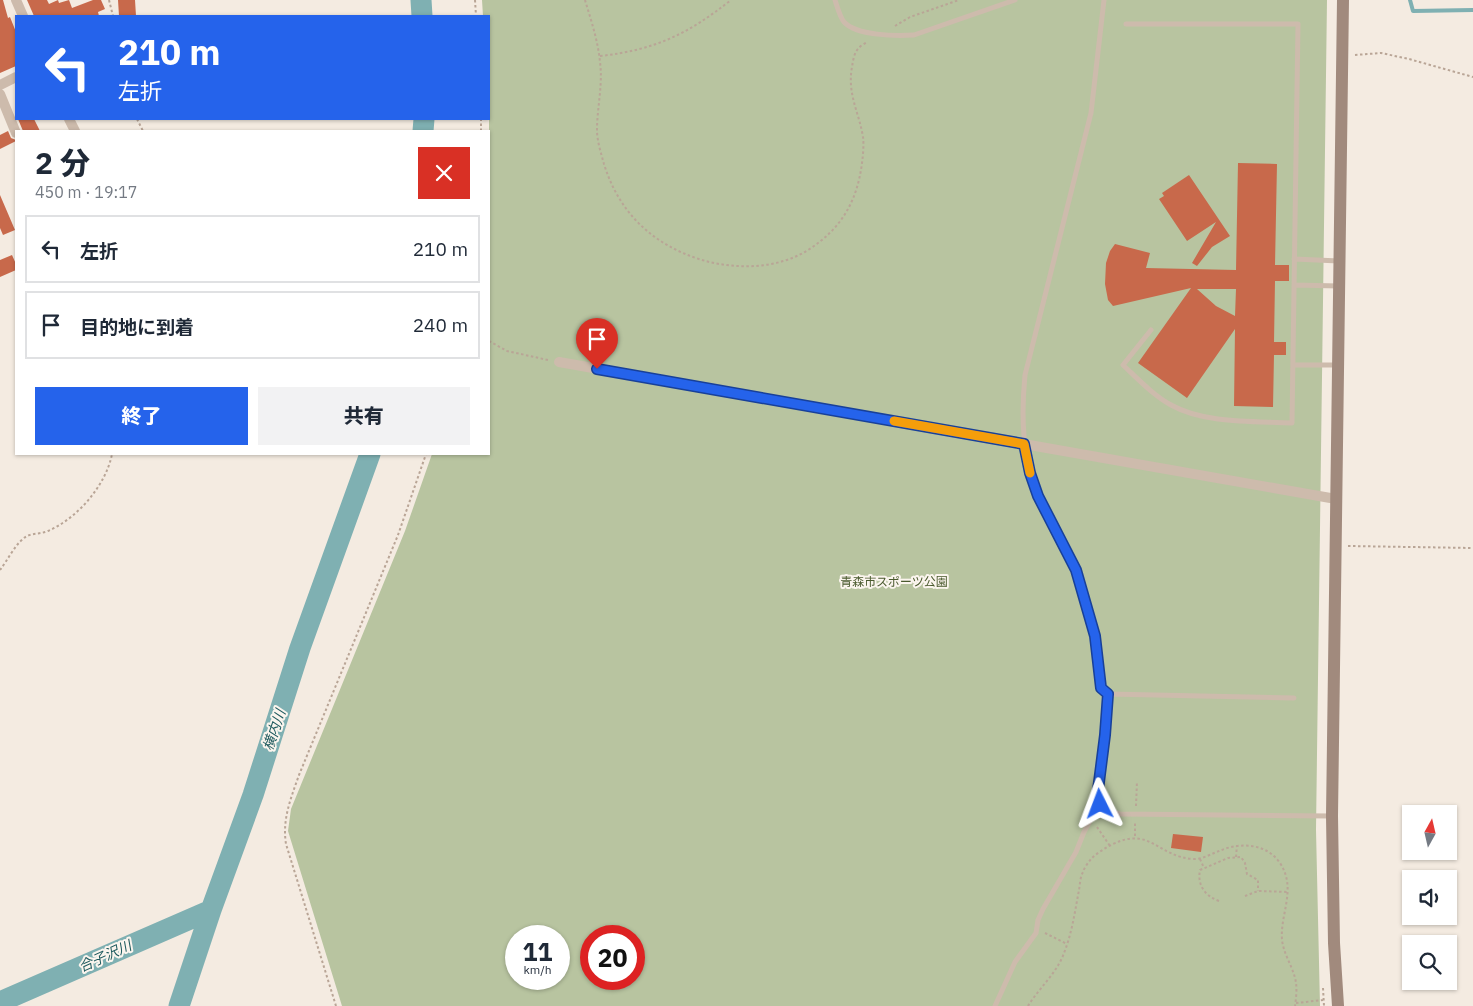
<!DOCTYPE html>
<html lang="ja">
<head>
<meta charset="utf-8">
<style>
  body { margin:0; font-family:"IBM Plex Sans","Noto Sans JP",sans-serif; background:#f2f2f3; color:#1f2937; height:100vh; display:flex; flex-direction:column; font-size:19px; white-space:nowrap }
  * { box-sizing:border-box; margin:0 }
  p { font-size:16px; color:#747a83 }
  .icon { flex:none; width:28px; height:28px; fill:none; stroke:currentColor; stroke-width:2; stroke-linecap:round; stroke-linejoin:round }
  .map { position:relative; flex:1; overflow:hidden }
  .side { position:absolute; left:15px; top:130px; width:475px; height:325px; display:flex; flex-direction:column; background:#fff; border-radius:0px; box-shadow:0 1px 4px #0004 }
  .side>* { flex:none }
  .hud { position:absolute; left:15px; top:15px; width:475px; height:105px; border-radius:0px; box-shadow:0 1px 4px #0004; background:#2563eb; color:#fff; overflow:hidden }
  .needle { width:32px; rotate:8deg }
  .fabs { position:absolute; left:1402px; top:805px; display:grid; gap:10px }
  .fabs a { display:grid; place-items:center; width:55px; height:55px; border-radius:0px; background:#fff; box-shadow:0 1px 4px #0004; font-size:25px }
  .speed { position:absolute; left:505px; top:925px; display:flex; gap:10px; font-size:25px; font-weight:700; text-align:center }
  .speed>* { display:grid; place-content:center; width:65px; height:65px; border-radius:50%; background:#fff; box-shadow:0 1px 4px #0004; line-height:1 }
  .speed small { font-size:12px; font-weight:400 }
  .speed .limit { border:8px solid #d22; background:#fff; color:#111 }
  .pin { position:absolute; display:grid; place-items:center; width:42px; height:42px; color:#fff; margin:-51px -21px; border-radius:50% 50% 50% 0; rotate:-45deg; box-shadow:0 0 5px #0007 }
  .pin .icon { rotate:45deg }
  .me { position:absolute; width:55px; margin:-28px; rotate:357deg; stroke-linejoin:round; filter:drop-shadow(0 0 4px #0008) }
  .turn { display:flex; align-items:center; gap:18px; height:105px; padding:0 20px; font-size:22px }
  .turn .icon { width:65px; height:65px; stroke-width:2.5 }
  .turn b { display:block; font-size:35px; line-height:42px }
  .round { display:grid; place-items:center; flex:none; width:52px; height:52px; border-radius:0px; background:#f2f2f3 }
  .overview { display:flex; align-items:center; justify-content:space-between; height:85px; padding:0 20px }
  h1 { font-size:30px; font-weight:800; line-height:38px }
  .button { display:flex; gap:10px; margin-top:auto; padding:10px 20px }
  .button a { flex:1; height:58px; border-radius:0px; background:#2563eb; color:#fff; font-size:20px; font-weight:800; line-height:58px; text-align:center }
  .button a+a { background:#f2f2f3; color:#1f2937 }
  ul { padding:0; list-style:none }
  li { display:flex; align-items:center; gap:15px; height:68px; margin:0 10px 8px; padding:0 10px; border:2px solid #e0e1e3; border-radius:0px }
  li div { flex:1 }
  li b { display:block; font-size:19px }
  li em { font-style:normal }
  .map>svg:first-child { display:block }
  .green { fill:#b8c4a0; fill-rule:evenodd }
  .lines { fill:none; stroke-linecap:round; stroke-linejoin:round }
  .stream { stroke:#7fb0b2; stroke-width:4 }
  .river { stroke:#7fb0b2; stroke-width:21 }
  .building { fill:#c8694b; fill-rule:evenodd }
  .path { stroke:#b9a596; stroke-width:2; stroke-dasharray:2.5 2.5; stroke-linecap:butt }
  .lane { stroke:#cdbbac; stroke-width:5 }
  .street { stroke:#cdbbac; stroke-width:10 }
  .secondary { stroke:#a18a7d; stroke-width:12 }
  .route-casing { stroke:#184099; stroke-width:12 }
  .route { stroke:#2563eb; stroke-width:9 }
  .slow { stroke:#f59e0b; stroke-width:9 }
  .labels { text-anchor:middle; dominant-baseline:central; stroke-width:4; stroke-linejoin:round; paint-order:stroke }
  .park-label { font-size:12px; fill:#4a5a2e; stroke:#fbf5ee }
  .water-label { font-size:14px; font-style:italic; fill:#1f5a5e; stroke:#fbf5ee }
</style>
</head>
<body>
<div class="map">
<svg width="1473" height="1006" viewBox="0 0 1473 1006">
  <rect width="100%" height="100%" fill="#f4ebe1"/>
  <!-- green -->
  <path class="green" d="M482 0H1327L1316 830 1320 1006H342L288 831 291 809 405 531 432 454H489V16H483ZM516 936H559V979H516ZM591 936H634V979H591Z"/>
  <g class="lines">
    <!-- stream -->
    <path class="stream" d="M1410 0 1413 11 1473 10"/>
    <!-- river -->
    <path class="river" d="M421 0 422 16
      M423 131 424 119
      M0 1002 211 910
      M179 1006 211 910 253 795 300 648 370 454"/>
  </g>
  <!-- building -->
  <path class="building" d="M0 0H3L8 18 10 17 16 32V66L0 73Z
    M27 0H47L49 4 58 0 59 3 69 0 72 8 93 0H101L105 9 98 12 99 16H34Z
    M118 0H135L136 16H119Z
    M18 119H34L40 131H23Z
    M8 131 11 138 16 140V141L0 149V135Z
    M1238 163 1277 164 1275 265H1289V281H1275L1274 342H1286V355H1274L1273 407 1234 406 1235 329 1187 398 1138 363 1191 288 1113 306 1108 300 1105 284 1106 263 1110 251 1115 244 1150 253 1146 268 1236 270ZM1197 289H1236L1235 316 1216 306Z
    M1189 175 1230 236 1212 247 1197 266 1192 263 1216 222 1187 241 1159 199 1164 196 1162 193Z
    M0 195 15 230 3 235 0 228Z
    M12 255 16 264V270L0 277V260Z
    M1173 834 1203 837 1201 852 1171 848Z"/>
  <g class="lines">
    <!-- path -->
    <path class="path" d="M109 0 113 16
      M475 0 476 16
      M585 0C591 20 598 41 600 62 603 85 597 108 597 130 597 141 601 153 604 164 619 213 653 245 702 260 736 270 778 269 808 250 841 229 857 202 862 163 863 155 864 145 863 137 859 112 847 94 852 67 853 61 854 53 858 49 860 46 864 44 867 42
      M895 26 910 17 959 0
      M1355 55 1381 53 1409 59 1473 77
      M600 56C655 50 688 34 731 0
      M137 119 143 131
      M481 131V119
      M489 341 507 351 548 360
      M1348 546 1473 548
      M0 570C7 561 15 545 23 539 30 532 39 535 48 531 78 518 106 485 112 454
      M1136 806 1137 781
      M1097 827 1110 846
      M1135 836V823
      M1236 857 1237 845
      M1200 859 1204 868
      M1245 896 1258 891 1288 892
      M1219 901C1205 896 1197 885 1200 870L1228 858 1241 857 1245 863 1247 874 1258 880V891
      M1045 933 1067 944
      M1323 988 1324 1006
      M1296 1003 1323 1000
      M336 1006 286 844C282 819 291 798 299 775L398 535 426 454
      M1028 1006C1039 988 1057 973 1064 953 1072 933 1075 911 1079 890 1080 885 1080 877 1083 872 1084 868 1088 863 1091 859 1097 853 1105 848 1113 844 1151 826 1157 857 1194 859 1203 859 1211 854 1219 851 1240 842 1266 843 1280 863 1297 889 1280 913 1282 940 1284 956 1294 968 1296 983 1297 990 1296 999 1295 1006"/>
    <!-- lane -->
    <path class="lane" d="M835 0C837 6 840 17 844 22 857 36 896 36 914 35L1015 0
      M1104 0 1091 113 1025 375C1021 416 1022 456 1038 495 1048 521 1064 544 1076 569 1092 607 1098 648 1101 688L1108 694
      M1126 24H1298L1292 423C1254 421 1205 424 1171 405 1153 395 1138 379 1123 365L1151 330
      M1294 259 1339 261
      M1294 285 1339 286
      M1293 365H1338
      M1294 698 1108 694 1098 797 1103 810 1120 814 1332 816
      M995 1006 1015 962 1036 933 1038 920 1043 909 1076 852 1084 832 1091 819 1103 810"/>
    <!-- street -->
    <path class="street" d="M16 0 23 16
      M0 85 16 77
      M0 94 16 133
      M69 119 75 131
      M559 362 1336 499"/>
    <!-- secondary -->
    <path class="secondary" d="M1338 1006 1334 943 1332 816 1343 0"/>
  </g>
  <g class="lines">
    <defs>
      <path id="route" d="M597 369 1024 444 1030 473 1038 496 1076 570 1095 636 1101 688 1108 694 1105 735 1098 790 1100 804"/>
    </defs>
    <!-- route casing -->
    <use href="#route" class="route-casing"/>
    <!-- route -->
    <use href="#route" class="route"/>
    <!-- slow -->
    <path class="slow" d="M894 421 1024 444 1030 473"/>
  </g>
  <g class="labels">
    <!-- park labels -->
    <g class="park-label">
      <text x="894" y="581">青森市スポーツ公園</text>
    </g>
    <!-- water labels -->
    <g class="water-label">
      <text transform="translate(274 730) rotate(-71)">横内川</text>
      <text transform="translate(105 956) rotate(-24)">合子沢川</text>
    </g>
  </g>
</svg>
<div class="fabs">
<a><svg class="needle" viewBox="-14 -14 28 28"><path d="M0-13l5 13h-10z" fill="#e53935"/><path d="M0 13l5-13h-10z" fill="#747a83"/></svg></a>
<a><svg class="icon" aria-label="sound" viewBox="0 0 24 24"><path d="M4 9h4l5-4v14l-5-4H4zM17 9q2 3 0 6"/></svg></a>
<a><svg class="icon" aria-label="search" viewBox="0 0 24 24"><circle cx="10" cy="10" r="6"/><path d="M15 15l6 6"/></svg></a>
</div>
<div class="speed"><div>11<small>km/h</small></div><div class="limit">20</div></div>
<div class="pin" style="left:597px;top:369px;background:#d93025"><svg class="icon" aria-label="arrive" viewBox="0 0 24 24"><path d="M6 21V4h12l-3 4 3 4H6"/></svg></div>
<svg class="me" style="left:1100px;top:804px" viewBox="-20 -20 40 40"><path d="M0-17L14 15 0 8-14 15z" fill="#2563eb" stroke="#fff" stroke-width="4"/></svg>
<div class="hud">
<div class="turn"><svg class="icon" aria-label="left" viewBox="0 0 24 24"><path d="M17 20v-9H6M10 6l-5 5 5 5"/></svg><div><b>210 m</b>左折</div></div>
</div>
<section class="side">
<div class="overview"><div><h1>2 分</h1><p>450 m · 19:17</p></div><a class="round" style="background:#d93025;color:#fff"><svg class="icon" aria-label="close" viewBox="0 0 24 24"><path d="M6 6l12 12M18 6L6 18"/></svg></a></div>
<ul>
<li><svg class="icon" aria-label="left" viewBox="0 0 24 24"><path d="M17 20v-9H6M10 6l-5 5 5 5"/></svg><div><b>左折</b></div><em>210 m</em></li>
<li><svg class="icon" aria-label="arrive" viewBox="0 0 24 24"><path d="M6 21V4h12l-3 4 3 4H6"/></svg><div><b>目的地に到着</b></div><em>240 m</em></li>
</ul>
<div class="button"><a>終了</a><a>共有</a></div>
</section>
</div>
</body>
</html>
